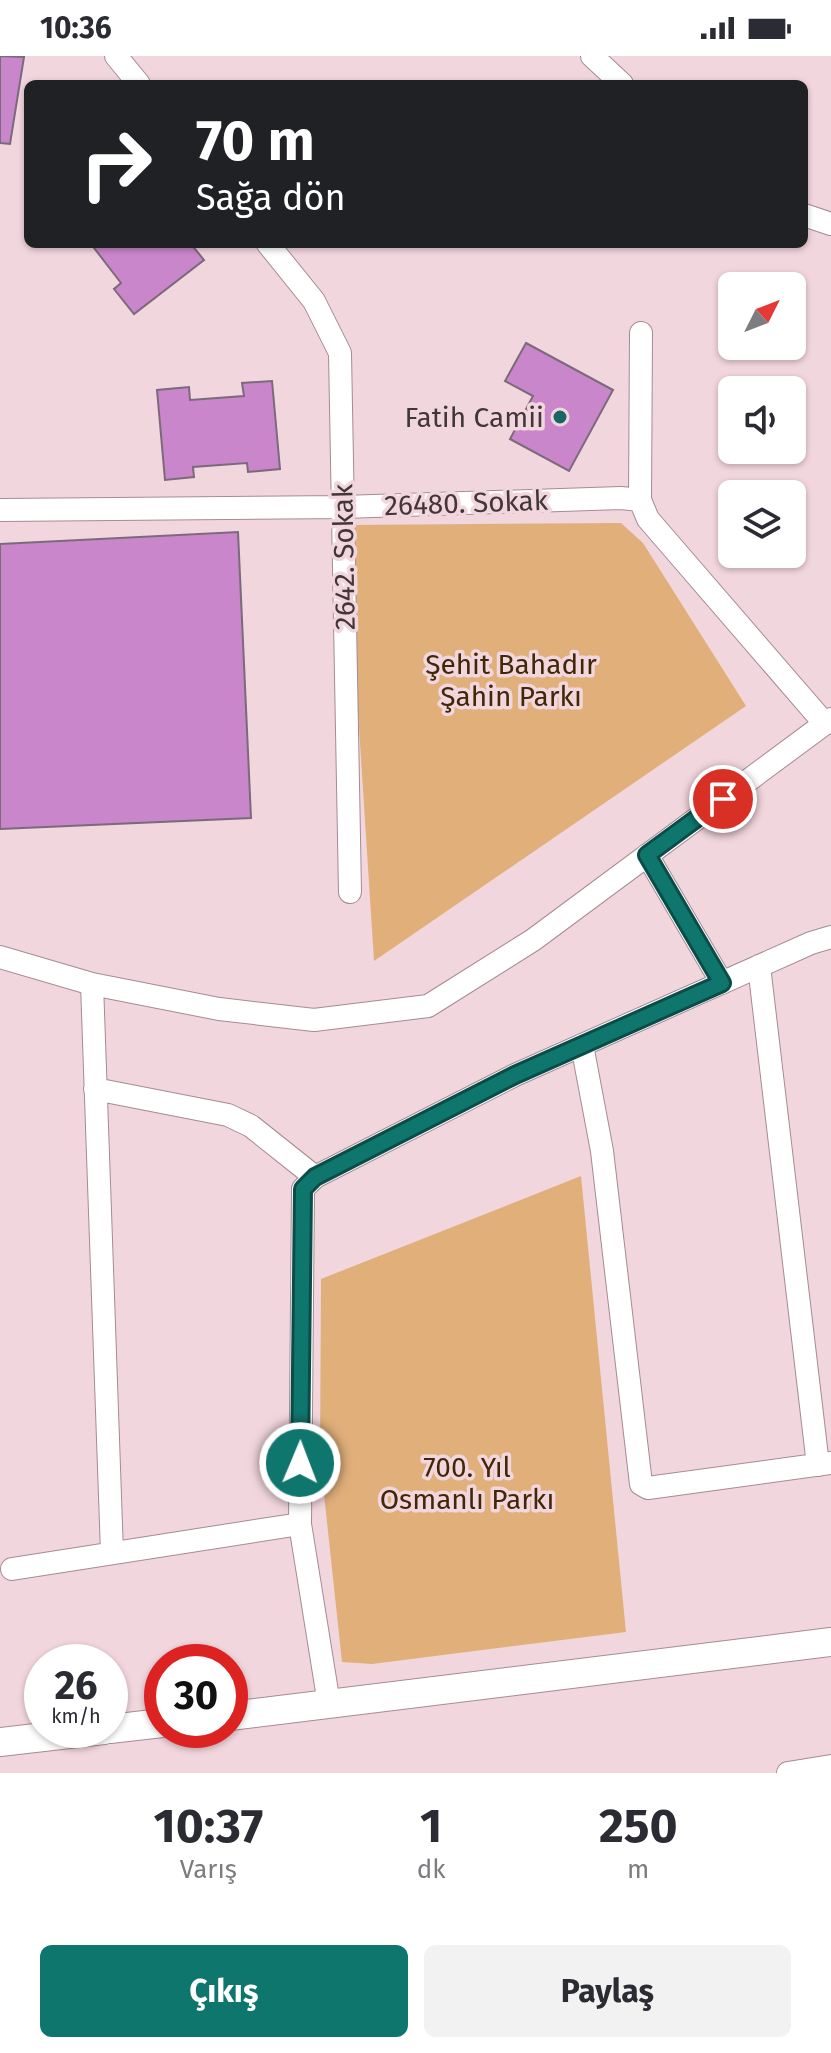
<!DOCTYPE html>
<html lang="tr">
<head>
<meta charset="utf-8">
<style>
  body { margin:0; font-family:"Fira Sans",sans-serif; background:#f2f2f3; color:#2b2b33; height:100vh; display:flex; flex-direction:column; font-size:30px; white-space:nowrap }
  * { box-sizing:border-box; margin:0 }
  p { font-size:26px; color:#7c7c81 }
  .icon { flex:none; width:44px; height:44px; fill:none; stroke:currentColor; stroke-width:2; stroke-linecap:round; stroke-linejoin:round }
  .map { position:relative; height:1717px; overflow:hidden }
  .side { display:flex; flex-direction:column; background:#fff; flex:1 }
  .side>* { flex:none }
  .banner { position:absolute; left:24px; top:24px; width:784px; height:168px; border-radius:12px; box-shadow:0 2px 6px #0004; background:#202124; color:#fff; overflow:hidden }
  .needle { width:52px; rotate:48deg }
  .fabs { position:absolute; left:718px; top:216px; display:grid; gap:16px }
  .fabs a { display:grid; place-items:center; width:88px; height:88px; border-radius:12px; background:#fff; box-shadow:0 2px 6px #0004; font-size:40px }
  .speed { position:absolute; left:24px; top:1588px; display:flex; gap:16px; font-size:40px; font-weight:700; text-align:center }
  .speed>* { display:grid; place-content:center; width:104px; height:104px; border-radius:50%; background:#fff; box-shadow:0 2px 6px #0004; line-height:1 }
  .speed small { font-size:20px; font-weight:400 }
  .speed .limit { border:12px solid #d22; background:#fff; color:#111 }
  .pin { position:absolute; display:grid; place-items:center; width:68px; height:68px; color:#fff; margin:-34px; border:4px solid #fff; border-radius:50%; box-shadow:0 2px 8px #0007 }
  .me { position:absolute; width:88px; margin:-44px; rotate:1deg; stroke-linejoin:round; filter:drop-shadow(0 0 6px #0008) }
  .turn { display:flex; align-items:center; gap:28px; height:168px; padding:0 40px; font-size:36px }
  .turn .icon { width:104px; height:104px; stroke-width:2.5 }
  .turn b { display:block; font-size:56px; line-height:68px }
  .eta { display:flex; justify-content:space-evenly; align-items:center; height:136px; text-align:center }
  .eta b { font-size:48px; font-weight:700; line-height:56px }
  .button { display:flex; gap:16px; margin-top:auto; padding:16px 40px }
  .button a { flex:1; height:92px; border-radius:12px; background:#0f766e; color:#fff; font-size:32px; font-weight:700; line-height:92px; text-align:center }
  .button a+a { background:#f2f2f3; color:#2b2b33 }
  .status { display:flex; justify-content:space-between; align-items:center; height:56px; padding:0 40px; background:#fff; direction:ltr }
  .status svg { height:22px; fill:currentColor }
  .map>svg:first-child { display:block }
  .green { fill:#e0af7a }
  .building { fill:#c986cb; stroke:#7b6a7b; stroke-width:2 }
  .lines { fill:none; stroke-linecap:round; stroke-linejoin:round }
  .minor-casing { stroke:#a68b93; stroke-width:24 }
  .tertiary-casing { stroke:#a68b93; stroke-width:30 }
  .minor { stroke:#fff; stroke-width:22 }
  .tertiary { stroke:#fff; stroke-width:28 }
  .route-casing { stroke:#0a4d48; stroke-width:20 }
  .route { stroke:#0f766e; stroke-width:14 }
  .poi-dot { fill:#196662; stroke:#f2d6dd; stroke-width:3 }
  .labels { text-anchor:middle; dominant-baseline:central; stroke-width:7; stroke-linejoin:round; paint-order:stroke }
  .poi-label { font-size:28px; fill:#413639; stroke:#f2d6dd; text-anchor:end }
  .street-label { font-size:28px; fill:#413639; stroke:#f2d6dd }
  .park-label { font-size:28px; fill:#412705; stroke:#f2d6dd }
</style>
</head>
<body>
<div class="status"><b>10:36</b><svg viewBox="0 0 49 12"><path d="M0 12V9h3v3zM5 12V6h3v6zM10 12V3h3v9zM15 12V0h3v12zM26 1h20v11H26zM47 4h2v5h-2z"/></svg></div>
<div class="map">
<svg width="831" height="1717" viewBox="0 0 831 1717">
  <rect width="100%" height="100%" fill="#f2d6dd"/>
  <!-- green -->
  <path class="green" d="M621 467 643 487 746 650 374 905 346 469Z
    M581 1120 626 1576 372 1608 342 1606 320 1401 321 1223Z"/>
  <!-- building -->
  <path class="building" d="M0 0 24 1 10 88 0 87Z
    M91 188H191L204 204 134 258 114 233 121 227Z
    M526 287 613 334 569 415 510 383 533 340 505 325Z
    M272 325 280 413 248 416 247 407 193 411 194 421 165 424 157 334 189 331 190 344 244 340 242 327Z
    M238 476 251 762 0 773V488Z"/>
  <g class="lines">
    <defs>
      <path id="minor" d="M116 0 139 28
        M592 0 622 28
        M804 159 831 168
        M268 188 314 245 340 297 350 836
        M640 444 641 277
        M0 454 343 451 621 442 640 444 648 463 825 668
        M647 799 722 927
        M0 901 92 928 219 953 314 964 428 950 533 884 831 663
        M759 910 818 1409
        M92 928 112 1497
        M582 989 602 1095 641 1428 648 1432 831 1407
        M95 1033 228 1059 251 1070 315 1121
        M12 1513 300 1468
        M329 1648 300 1468 303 1133 315 1121 515 1019 811 887 831 881
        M788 1717 831 1710"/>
      <path id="tertiary" d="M230 1660 831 1586
        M110 1673 162 1667
        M0 1686 104 1674"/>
    </defs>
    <!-- minor casing -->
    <use href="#minor" class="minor-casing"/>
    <!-- tertiary casing -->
    <use href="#tertiary" class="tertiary-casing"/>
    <!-- minor -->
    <use href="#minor" class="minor"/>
    <!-- tertiary -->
    <use href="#tertiary" class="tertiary"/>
  </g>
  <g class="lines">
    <defs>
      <path id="route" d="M300 1407 303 1133 315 1121 515 1019 722 927 647 799 723 743"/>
    </defs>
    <!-- route casing -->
    <use href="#route" class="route-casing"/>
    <!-- route -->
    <use href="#route" class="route"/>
  </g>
  <!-- markers -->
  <circle class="poi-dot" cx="560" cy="361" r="8"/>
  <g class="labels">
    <!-- poi labels -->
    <g class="poi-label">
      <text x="544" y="361">Fatih Camii</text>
    </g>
    <!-- street labels -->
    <g class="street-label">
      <text transform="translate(466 447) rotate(-2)">26480. Sokak</text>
      <text transform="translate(344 501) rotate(-91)">2642. Sokak</text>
    </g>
    <!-- park labels -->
    <g class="park-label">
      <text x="511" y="608">Şehit Bahadır<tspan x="511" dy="32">Şahin Parkı</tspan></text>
      <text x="467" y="1411">700. Yıl<tspan x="467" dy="32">Osmanlı Parkı</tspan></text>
    </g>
  </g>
</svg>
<div class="fabs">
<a><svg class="needle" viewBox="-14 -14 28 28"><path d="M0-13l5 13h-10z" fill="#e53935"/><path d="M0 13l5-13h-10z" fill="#7c7c81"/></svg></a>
<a><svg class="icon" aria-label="sound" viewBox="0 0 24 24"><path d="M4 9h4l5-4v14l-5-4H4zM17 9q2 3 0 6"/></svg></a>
<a><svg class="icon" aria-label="layers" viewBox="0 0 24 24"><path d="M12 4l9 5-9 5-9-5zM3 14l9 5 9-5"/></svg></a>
</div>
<div class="speed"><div>26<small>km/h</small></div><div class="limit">30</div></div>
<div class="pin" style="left:723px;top:743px;background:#d93025"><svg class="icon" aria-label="arrive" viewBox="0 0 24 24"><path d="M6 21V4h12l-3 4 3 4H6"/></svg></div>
<svg class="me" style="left:300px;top:1407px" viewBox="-20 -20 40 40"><circle r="17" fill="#0f766e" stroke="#fff" stroke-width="3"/><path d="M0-11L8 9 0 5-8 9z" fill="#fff"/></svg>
<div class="banner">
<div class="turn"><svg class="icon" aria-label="right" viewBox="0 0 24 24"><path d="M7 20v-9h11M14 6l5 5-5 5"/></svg><div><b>70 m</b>Sağa dön</div></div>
</div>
</div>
<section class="side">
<div class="eta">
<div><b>10:37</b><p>Varış</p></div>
<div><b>1</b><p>dk</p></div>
<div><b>250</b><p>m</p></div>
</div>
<div class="button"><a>Çıkış</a><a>Paylaş</a></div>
</section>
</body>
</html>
